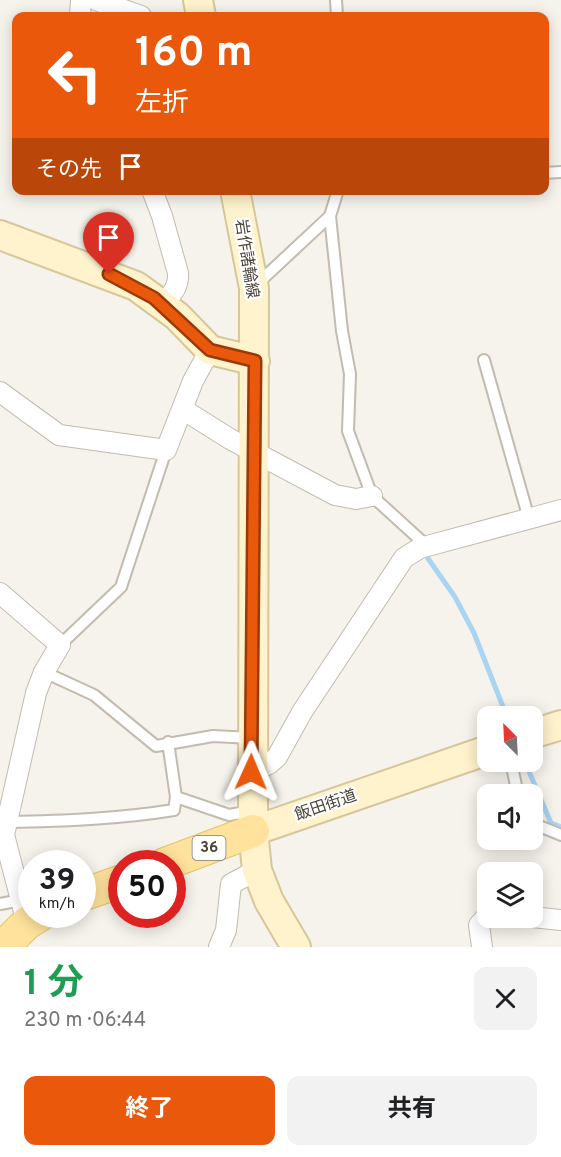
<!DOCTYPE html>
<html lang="ja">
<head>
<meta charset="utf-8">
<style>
  body { margin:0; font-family:Overpass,"Noto Sans JP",sans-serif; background:#f2f2f2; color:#202124; height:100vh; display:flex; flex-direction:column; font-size:22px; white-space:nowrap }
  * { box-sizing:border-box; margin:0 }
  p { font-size:20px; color:#757577 }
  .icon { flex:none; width:33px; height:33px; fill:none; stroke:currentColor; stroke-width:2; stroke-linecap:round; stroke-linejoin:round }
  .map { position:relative; height:947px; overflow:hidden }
  .details { display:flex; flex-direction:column; background:#fff; flex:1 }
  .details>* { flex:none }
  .banner { position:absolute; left:12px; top:12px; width:537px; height:183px; border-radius:12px; box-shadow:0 3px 15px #0003; background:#ea580c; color:#fff; overflow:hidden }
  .needle { width:39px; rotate:336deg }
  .tools { position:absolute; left:477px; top:706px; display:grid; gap:12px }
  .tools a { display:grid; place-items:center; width:66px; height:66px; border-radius:12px; background:#fff; box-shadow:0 3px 15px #0003; font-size:30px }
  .speed { position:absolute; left:18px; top:850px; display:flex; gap:12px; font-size:30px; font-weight:700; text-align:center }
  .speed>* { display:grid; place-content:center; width:78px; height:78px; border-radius:50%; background:#fff; box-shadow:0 3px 15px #0003; line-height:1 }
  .speed small { font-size:15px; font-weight:400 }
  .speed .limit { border:9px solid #d22; background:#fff; color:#111 }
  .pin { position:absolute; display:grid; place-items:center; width:51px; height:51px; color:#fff; margin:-62px -26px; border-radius:50% 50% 50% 0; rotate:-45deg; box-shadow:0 0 6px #0007 }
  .pin .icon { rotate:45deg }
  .me { position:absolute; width:66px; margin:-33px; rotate:1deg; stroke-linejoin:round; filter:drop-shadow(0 0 4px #0008) }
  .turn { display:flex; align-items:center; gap:21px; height:126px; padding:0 24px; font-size:27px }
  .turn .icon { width:78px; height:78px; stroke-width:2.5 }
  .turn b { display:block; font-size:42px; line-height:51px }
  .then { display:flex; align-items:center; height:57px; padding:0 24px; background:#0003; gap:12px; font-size:22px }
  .round { display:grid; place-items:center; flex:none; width:63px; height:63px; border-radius:12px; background:#f2f2f2 }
  .summary { display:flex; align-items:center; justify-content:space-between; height:102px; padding:0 24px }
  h1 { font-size:36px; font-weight:700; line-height:45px; color:#1e9e55 }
  .action { display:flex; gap:12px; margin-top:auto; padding:12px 24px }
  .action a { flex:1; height:69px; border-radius:12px; background:#ea580c; color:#fff; font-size:24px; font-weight:700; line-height:69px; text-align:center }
  .action a+a { background:#f2f2f2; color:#202124 }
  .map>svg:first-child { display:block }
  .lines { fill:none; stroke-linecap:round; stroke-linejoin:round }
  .stream { stroke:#a9d4f2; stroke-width:5 }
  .lane-casing { stroke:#c2bbae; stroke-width:14 }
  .street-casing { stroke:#c2bbae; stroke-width:22 }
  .secondary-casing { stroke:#d6c79b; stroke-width:32 }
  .primary-casing { stroke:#e6c16a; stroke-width:34 }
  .lane { stroke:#fff; stroke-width:10 }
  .street { stroke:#fff; stroke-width:20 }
  .secondary { stroke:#fff3cd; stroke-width:28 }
  .primary { stroke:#ffe39c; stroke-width:32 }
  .route-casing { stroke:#983908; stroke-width:15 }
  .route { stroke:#ea580c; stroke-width:10 }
  .labels { text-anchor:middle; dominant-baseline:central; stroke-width:4.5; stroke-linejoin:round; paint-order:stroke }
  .shield { fill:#fff; stroke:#817c74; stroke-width:1.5 }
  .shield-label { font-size:15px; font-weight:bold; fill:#4b4439 }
  .street-label { font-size:16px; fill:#4b4439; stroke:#fff }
</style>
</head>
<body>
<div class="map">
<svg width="561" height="947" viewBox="0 0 561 947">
  <rect width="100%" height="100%" fill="#f6f3ec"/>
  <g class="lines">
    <!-- stream -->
    <path class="stream" d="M427 557 455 597 474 633 507 717
      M525 762 551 823 561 827"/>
    <defs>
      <path id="lane" d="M336 0 337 16
        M544 173 561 172
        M338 190 330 216 342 331 350 374 348 431 372 496 427 546
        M256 285 330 216
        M484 360 529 519
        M60 645 121 587 166 450
        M44 672 94 695 156 746 213 736 251 738
        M168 742 176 797 229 815 252 811
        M511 762 518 795
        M7 822C64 821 118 819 174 810L176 797
        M532 823 561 835
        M0 904 21 900"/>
      <path id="street" d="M96 0 141 16
        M80 16 81 0
        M152 190 162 216 178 273C179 287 172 294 163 304
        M0 392 59 435 166 450 193 381 210 350
        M184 410 230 439 335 495 356 499 372 496
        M0 593 60 645 44 672 36 693 4 835 27 923
        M251 772 269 764 277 757 302 712 404 558 420 548 561 510
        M532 917 561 920
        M219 947 226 930 231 884 257 870
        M482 947 479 925 488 915"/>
      <path id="secondary" d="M198 0 201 16
        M235 190 254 288 253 831 257 870 269 901 296 947
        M0 235 136 286 177 316 210 350 255 361
        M532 734 561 725
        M253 831 488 750"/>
      <path id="primary" d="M165 864 253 831
        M82 895 122 881
        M3 947 27 923 40 915"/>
    </defs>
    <!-- lane casing -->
    <use href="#lane" class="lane-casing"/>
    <!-- street casing -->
    <use href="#street" class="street-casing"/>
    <!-- secondary casing -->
    <use href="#secondary" class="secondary-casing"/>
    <!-- primary casing -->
    <use href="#primary" class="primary-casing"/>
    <!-- lane -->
    <use href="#lane" class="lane"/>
    <!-- street -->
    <use href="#street" class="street"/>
    <!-- secondary -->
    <use href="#secondary" class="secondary"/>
    <!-- primary -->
    <use href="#primary" class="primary"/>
  </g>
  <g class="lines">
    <defs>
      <path id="route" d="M109 274 154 298 210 350 255 361 251 772"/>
    </defs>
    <!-- route casing -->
    <use href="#route" class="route-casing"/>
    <!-- route -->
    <use href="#route" class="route"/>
  </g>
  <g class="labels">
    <!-- shield labels -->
    <rect class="shield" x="192.5" y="836" width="33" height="24" rx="4.5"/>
    <g class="shield-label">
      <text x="209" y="848">36</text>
    </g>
    <!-- street labels -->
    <g class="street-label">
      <text transform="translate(246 259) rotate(81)">岩作諸輪線</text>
      <text transform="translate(326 806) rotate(-19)">飯田街道</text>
    </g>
  </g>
</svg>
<div class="tools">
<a><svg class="needle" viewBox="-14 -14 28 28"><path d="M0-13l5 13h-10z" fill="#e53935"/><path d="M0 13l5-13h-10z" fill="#757577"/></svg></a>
<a><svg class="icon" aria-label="sound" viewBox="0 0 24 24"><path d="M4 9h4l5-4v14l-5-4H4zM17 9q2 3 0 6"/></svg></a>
<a><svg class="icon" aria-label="layers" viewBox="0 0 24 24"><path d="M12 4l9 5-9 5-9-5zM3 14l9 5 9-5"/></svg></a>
</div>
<div class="speed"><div>39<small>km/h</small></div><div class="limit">50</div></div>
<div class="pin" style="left:109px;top:274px;background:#d93025"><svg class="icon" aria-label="arrive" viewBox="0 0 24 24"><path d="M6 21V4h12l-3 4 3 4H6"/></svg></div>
<svg class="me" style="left:251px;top:772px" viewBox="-20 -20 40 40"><path d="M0-17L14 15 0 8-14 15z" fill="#ea580c" stroke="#fff" stroke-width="4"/></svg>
<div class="banner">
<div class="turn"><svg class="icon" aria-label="left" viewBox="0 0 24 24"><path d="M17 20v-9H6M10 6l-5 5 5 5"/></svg><div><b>160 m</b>左折</div></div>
<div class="then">その先<svg class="icon" aria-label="arrive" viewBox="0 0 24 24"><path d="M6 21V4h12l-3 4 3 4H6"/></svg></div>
</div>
</div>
<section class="details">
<div class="summary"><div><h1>1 分</h1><p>230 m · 06:44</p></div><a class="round"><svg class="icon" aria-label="close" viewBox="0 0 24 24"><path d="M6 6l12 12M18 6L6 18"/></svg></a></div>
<div class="action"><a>終了</a><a>共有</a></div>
</section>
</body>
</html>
